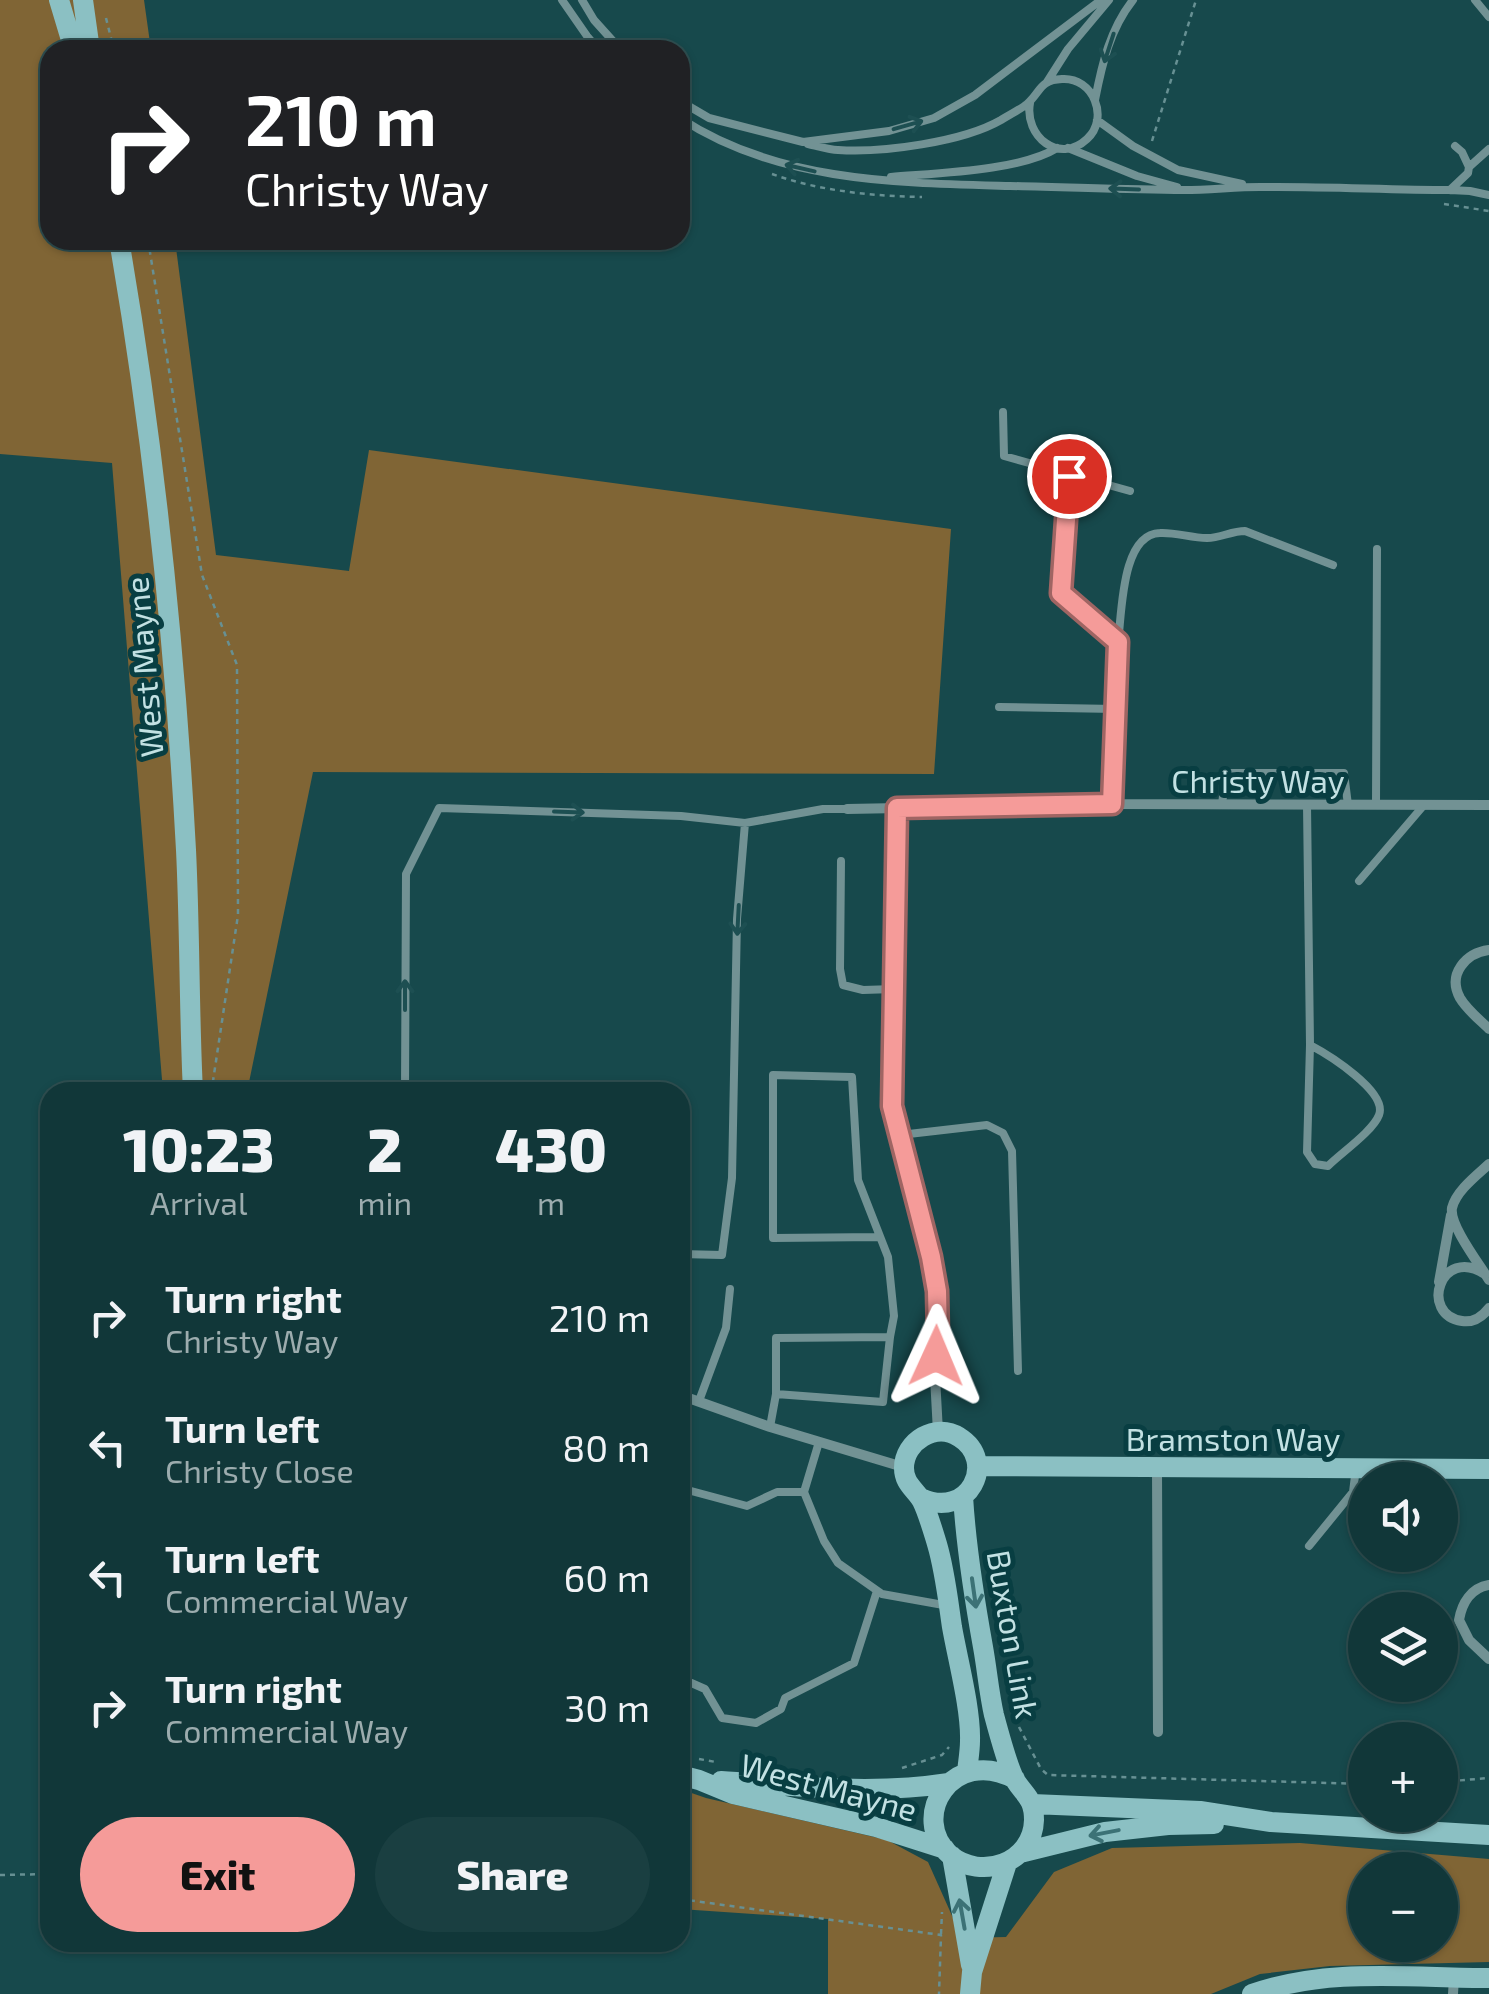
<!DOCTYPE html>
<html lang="en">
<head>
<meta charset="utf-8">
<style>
  body { margin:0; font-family:"Exo 2",sans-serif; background:#1a3f41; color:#f1f3f6; height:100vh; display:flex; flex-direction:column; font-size:38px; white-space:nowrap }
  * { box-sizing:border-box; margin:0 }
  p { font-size:32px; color:#9cacae }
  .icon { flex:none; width:55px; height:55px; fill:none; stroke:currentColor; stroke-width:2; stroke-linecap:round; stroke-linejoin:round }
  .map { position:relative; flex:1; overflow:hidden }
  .sheet { position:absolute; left:40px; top:1082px; width:650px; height:870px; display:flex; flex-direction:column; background:#113739; border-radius:30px; box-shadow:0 2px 8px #0004,0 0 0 2px #305153 }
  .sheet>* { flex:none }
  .hud { position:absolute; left:40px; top:40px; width:650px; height:210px; border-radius:30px; box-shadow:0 2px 8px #0004,0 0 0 2px #305153; background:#202124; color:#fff; overflow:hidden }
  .controls { position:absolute; left:1348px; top:1462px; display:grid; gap:20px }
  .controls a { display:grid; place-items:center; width:110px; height:110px; border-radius:50%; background:#113739; box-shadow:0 2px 8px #0004,0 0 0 2px #305153; font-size:50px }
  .pin { position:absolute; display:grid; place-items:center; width:85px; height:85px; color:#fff; margin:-42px; border:5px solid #fff; border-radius:50%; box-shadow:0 2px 10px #0007 }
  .me { position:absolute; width:110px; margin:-55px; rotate:1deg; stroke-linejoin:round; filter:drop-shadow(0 0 8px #0008) }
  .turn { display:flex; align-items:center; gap:35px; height:210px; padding:0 40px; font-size:45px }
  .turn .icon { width:130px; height:130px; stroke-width:2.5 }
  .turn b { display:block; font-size:70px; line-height:85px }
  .eta { display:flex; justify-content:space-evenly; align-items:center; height:170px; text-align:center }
  .eta b { font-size:60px; font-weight:800; line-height:70px }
  .action { display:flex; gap:20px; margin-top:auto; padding:20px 40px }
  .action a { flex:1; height:115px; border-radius:60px; background:#f59b99; color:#111; font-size:40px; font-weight:800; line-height:115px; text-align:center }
  .action a+a { background:#1a3f41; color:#f1f3f6 }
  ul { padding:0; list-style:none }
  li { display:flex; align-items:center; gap:30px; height:130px; padding:0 40px }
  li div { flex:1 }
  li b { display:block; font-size:38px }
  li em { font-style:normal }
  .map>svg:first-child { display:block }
  .green { fill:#806535; fill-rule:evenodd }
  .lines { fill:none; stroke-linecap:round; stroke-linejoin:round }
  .path { stroke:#679093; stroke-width:2.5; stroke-dasharray:5 5; stroke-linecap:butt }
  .lane { stroke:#729294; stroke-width:8 }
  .street { stroke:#729294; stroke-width:10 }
  .secondary { stroke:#8bc0c3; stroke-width:20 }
  .oneway { stroke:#1d4f52 }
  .oneway2 { stroke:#3c7276 }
  .route-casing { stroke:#9f6563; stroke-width:25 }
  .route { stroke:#f59b99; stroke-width:18 }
  .labels { text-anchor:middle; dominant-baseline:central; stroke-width:10; stroke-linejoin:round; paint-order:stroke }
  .street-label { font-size:32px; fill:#c2e1e3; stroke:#083e42 }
</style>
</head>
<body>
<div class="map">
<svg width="1489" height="1994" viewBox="0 0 1489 1994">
  <rect width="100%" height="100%" fill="#17494c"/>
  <!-- green -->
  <path class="green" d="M0 0H144L151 50H50V240H175L216 555 349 571 369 450 951 529 934 774 313 772 247 1092H163L112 463 0 454Z
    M680 1789 706 1798 887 1840 928 1862 962 1938 1006 1937 1054 1872 1112 1848 1300 1843 1489 1859V1962L1330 1966 1260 1974 1211 1994H828V1919L680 1909ZM1365 1870H1440V1945H1365Z"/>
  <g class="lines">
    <!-- path -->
    <path class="path" d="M106 18 114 50
      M1152 141 1196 0
      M772 174C819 191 872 196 922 197
      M1444 204 1489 211
      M148 240 202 575 237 665 238 915 213 1081
      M1019 1727 1041 1769 1048 1775 1365 1784
      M699 1759 716 1762
      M902 1768 942 1755 949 1747
      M1440 1782 1489 1778
      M0 1875 50 1874
      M680 1899 941 1935 939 1994
      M941 1934 942 1912"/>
    <!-- lane -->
    <path class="lane" d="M562 0 587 36 599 50
      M582 0 594 20 621 50
      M1475 0 1489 17
      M1047 82 1068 49 1109 0
      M1095 100C1102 64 1110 29 1133 0
      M680 101 709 118 803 142 889 131 934 118 975 95 1101 0
      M680 118C777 182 897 183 1010 186 1068 187 1126 190 1184 190 1210 190 1235 187 1260 187 1323 186 1387 190 1450 190L1470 191 1489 195
      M1097 120 1133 146 1178 170 1242 184
      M808 144C818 146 828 150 838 150 882 153 963 142 1001 120 1009 115 1021 109 1027 104 1041 92 1039 80 1062 79 1093 77 1110 118 1087 139 1059 165 1024 136 1030 103
      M1068 148 1137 176 1177 187
      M1469 167 1489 149
      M891 177C936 173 1020 171 1057 148
      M1450 190 1468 173 1469 167 1462 152 1455 146
      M1003 412 1004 456 1130 491
      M1069 476 1061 593 1118 642
      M1118 642C1122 614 1121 534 1160 533 1175 532 1191 538 1207 538 1221 538 1231 531 1245 531L1333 565
      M999 707 1116 709
      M1222 804 1226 773H1344L1348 805
      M1307 805 1310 1045C1329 1055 1388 1092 1379 1115 1373 1131 1341 1153 1328 1166L1315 1164 1307 1152 1310 1045
      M1376 805 1377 549
      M841 861 840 969 843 985 863 990 894 989
      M1359 881 1424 805
      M405 1092 406 874 439 808 681 816 745 823 823 809H847
      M900 1135 987 1125 1003 1133 1012 1151 1018 1371
      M880 1237 773 1238V1075L852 1077 858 1180 888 1257 894 1316 890 1337
      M680 1254 722 1255 732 1178 737 919 745 823
      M699 1401 726 1328 730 1289
      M770 1427 776 1394V1338L890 1337 883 1402 776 1394
      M680 1488 747 1506 777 1492H804L819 1442
      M804 1492 824 1541 838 1563 882 1594 949 1606
      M1309 1546 1353 1492 1356 1468
      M680 1678 705 1689 722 1718 756 1723 781 1709 785 1698 854 1663 877 1591"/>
    <!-- street -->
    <path class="street" d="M1112 804 1118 642
      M897 808 892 1106 931 1257 937 1291 938 1335 935 1377 938 1432
      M847 809 1112 804 1489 805
      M1489 950C1466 953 1447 974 1460 998 1467 1010 1480 1020 1489 1029
      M1489 1164C1477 1175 1456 1191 1452 1208 1449 1225 1480 1265 1489 1280
      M1485 1274C1440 1245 1419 1315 1462 1321 1474 1323 1482 1317 1489 1308
      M1439 1282 1451 1215
      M680 1395 770 1427 903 1467
      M1157 1467 1158 1732
      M1489 1585C1471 1588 1462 1603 1459 1620L1469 1640 1489 1659
      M1453 1994 1454 1978"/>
    <!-- secondary -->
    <path class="secondary" d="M59 0 74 50
      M83 0 90 50
      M119 240C154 442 175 646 186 850 190 931 189 1012 193 1092
      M977 1466 1489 1469
      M963 1496C966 1547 974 1597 983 1647 987 1669 989 1693 994 1715 998 1730 1008 1767 1015 1780 1025 1796 1034 1798 1034 1820 1033 1863 981 1881 950 1855 908 1818 952 1745 1015 1779
      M921 1498C969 1520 998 1461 959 1437 936 1422 904 1441 904 1468 904 1484 915 1489 922 1501 928 1513 933 1531 937 1544 945 1571 948 1600 952 1627 958 1661 971 1709 970 1741 970 1751 968 1762 967 1772
      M680 1775 699 1780 733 1794 876 1827 945 1849
      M721 1781C797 1786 872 1795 949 1783
      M1032 1804 1200 1811 1271 1822 1489 1835
      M1020 1853 1105 1832 1168 1825 1214 1824
      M952 1856 971 1965
      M970 1994 972 1972 1007 1863
      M1252 1994C1328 1967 1411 1978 1489 1978"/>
  </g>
  <!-- one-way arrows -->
  <defs><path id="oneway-shaft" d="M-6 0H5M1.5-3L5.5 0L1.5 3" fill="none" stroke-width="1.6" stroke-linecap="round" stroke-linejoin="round" transform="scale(2.5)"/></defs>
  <g class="oneway">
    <use href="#oneway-shaft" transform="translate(1109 48) rotate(108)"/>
    <use href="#oneway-shaft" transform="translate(908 125) rotate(-16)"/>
    <use href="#oneway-shaft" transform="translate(800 168) rotate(-167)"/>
    <use href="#oneway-shaft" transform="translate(1124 189) rotate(-178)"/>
    <use href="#oneway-shaft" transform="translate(569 812) rotate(2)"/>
    <use href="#oneway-shaft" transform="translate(738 920) rotate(93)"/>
    <use href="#oneway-shaft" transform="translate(405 995) rotate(-90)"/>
  </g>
  <g class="oneway2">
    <use href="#oneway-shaft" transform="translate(974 1593) rotate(82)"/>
    <use href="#oneway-shaft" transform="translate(1104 1833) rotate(169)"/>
    <use href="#oneway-shaft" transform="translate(962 1914) rotate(-100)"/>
  </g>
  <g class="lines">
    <defs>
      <path id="route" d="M936 1356 938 1336 937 1291 931 1257 892 1106 897 808 1112 804 1118 642 1061 593 1069 476"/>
    </defs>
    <!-- route casing -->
    <use href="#route" class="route-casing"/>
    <!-- route -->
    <use href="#route" class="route"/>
  </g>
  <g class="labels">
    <!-- street labels -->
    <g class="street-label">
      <text transform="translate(143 667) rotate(-95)">West Mayne</text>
      <text x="1258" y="780">Christy Way</text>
      <text x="1233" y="1438">Bramston Way</text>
      <text transform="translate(1014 1634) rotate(80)">Buxton Link</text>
      <text transform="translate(829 1786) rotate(15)">West Mayne</text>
    </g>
  </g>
</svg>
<div class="controls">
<a><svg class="icon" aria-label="sound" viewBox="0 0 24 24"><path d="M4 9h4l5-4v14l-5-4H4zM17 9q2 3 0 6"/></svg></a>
<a><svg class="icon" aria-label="layers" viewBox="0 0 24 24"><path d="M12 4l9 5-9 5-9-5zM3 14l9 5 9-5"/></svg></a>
<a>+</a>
<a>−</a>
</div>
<div class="pin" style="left:1069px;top:476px;background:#d93025"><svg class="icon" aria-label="arrive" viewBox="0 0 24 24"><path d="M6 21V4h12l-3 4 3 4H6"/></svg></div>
<svg class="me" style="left:936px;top:1356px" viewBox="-20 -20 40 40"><path d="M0-17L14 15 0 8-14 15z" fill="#f59b99" stroke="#fff" stroke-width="4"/></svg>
<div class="hud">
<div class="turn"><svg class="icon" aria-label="right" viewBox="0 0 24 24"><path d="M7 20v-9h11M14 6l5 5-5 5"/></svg><div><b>210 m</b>Christy Way</div></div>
</div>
<section class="sheet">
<div class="eta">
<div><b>10:23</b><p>Arrival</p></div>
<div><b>2</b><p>min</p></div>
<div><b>430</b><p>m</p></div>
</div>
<ul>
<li><svg class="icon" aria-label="right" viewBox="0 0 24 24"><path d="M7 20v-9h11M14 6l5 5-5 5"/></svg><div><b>Turn right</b><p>Christy Way</p></div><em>210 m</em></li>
<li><svg class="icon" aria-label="left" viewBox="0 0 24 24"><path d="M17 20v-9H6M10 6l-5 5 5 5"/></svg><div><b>Turn left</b><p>Christy Close</p></div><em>80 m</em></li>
<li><svg class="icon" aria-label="left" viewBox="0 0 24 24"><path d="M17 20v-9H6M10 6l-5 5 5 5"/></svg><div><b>Turn left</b><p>Commercial Way</p></div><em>60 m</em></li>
<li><svg class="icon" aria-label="right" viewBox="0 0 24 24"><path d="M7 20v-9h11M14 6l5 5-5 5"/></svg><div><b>Turn right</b><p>Commercial Way</p></div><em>30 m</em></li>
</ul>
<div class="action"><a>Exit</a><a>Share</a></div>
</section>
</div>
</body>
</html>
